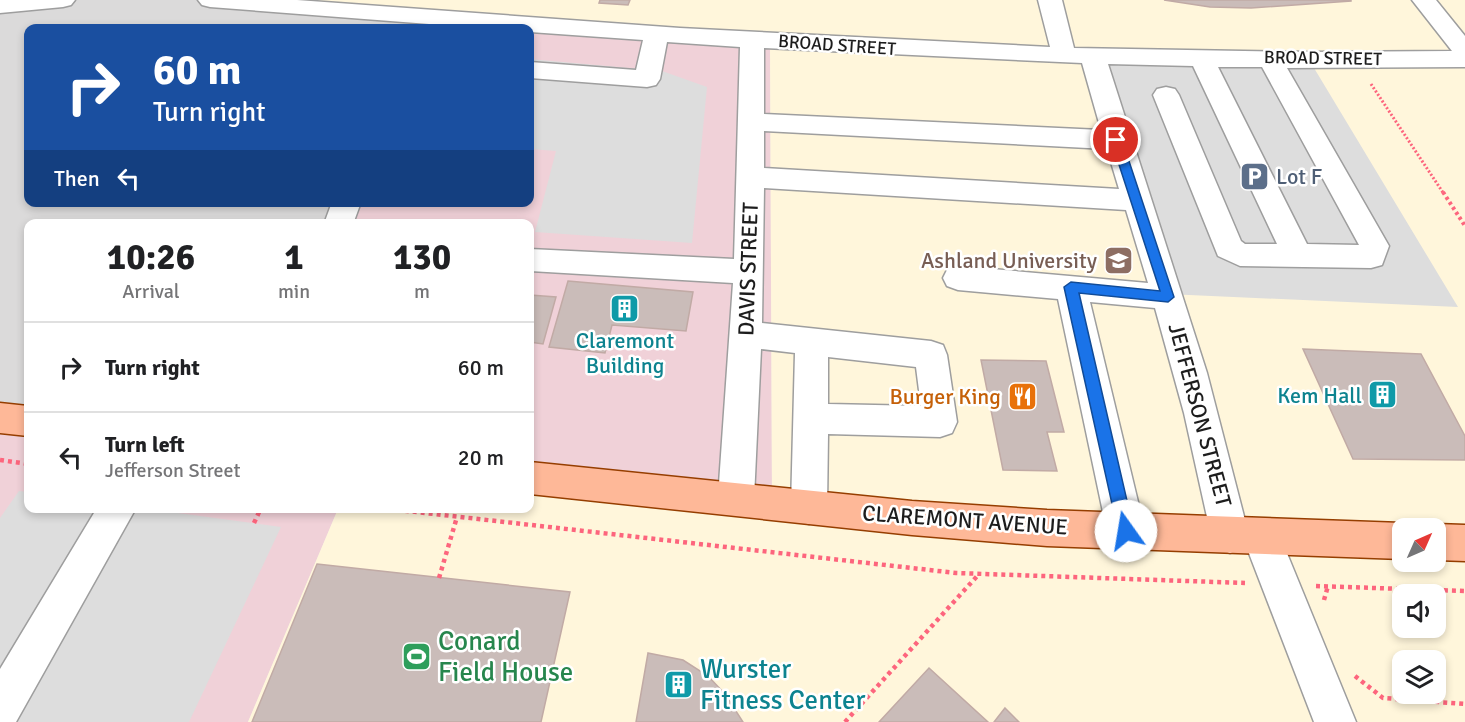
<!DOCTYPE html>
<html lang="en">
<head>
<meta charset="utf-8">
<style>
  body { margin:0; font-family:Signika,sans-serif; background:#f2f2f2; color:#202124; height:100vh; display:flex; flex-direction:column; font-size:22px; white-space:nowrap }
  * { box-sizing:border-box; margin:0 }
  p { font-size:20px; color:#757577 }
  .icon { flex:none; width:33px; height:33px; fill:none; stroke:currentColor; stroke-width:2; stroke-linecap:round; stroke-linejoin:round }
  .map { position:relative; flex:1; overflow:hidden }
  .side { position:absolute; left:24px; top:219px; width:510px; height:294px; display:flex; flex-direction:column; background:#fff; border-radius:12px; box-shadow:0 3px 9px #0003 }
  .side>* { flex:none }
  .hud { position:absolute; left:24px; top:24px; width:510px; height:183px; border-radius:12px; box-shadow:0 3px 9px #0003; background:#1a4fa0; color:#fff; overflow:hidden }
  .needle { width:39px; rotate:45deg }
  .tools { position:absolute; left:1392px; top:518px; display:grid; gap:12px }
  .tools a { display:grid; place-items:center; width:54px; height:54px; border-radius:12px; background:#fff; box-shadow:0 3px 9px #0003; font-size:30px }
  .pin { position:absolute; display:grid; place-items:center; width:51px; height:51px; color:#fff; margin:-26px; border:3px solid #fff; border-radius:50%; box-shadow:0 2px 6px #0007 }
  .me { position:absolute; width:66px; margin:-33px; rotate:347deg; stroke-linejoin:round; filter:drop-shadow(0 0 4px #0008) }
  .turn { display:flex; align-items:center; gap:21px; height:126px; padding:0 30px; font-size:27px }
  .turn .icon { width:78px; height:78px; stroke-width:2.5 }
  .turn b { display:block; font-size:42px; line-height:51px }
  .then { display:flex; align-items:center; height:57px; padding:0 30px; background:#0003; gap:12px; font-size:22px }
  .eta { display:flex; justify-content:space-evenly; align-items:center; height:102px; text-align:center }
  .eta b { font-size:36px; font-weight:700; line-height:42px }
  ul { padding:0; list-style:none }
  li { display:flex; align-items:center; gap:18px; height:90px; padding:0 30px; border-top:2px solid #e0e0e0 }
  li div { flex:1 }
  li b { display:block; font-size:22px }
  li em { font-style:normal }
  .map>svg:first-child { display:block }
  .residential { fill:#dbdada }
  .commercial { fill:#f0d1d8 }
  .education { fill:#fff6db; fill-rule:evenodd }
  .parking { fill:#ddd }
  .building { fill:#cabcb9; stroke:#c1aaa5; stroke-width:1.5 }
  .lines { fill:none; stroke-linecap:round; stroke-linejoin:round }
  .minor-casing { stroke:#9e9e9e; stroke-width:3 }
  .major-casing { stroke:#963e00; stroke-width:3 }
  .path-far2 { stroke:#fd657d; stroke-width:3; stroke-dasharray:2 2; stroke-linecap:butt }
  .path-far1 { stroke:#fd657d; stroke-width:4; stroke-dasharray:3 3; stroke-linecap:butt }
  .path { stroke:#fd657d; stroke-width:4.5; stroke-dasharray:4 4; stroke-linecap:butt }
  .minor { fill:#fff; fill-rule:evenodd }
  .major { fill:#feb898; fill-rule:evenodd }
  .route { fill:#1a73e8; stroke:#114b97; stroke-width:1.5 }
  .labels { text-anchor:middle; dominant-baseline:central; stroke-width:5; stroke-linejoin:round; paint-order:stroke }
  .far-street-label { font-size:18px; fill:#1d1d1d; stroke:#fff }
  .service-label { font-size:22px; fill:#4e5e75; stroke:#fff; text-anchor:start }
  .education-label { font-size:22px; fill:#785e54; stroke:#fff; text-anchor:end }
  .street-label { font-size:22px; fill:#1d1d1d; stroke:#fff }
  .culture-label { font-size:22px; fill:#0d838f; stroke:#fff }
  .food-label { font-size:22px; fill:#c56008; stroke:#fff; text-anchor:end }
  .near-leisure-label { font-size:27px; fill:#27864d; stroke:#fff; text-anchor:start }
  .near-culture-label { font-size:27px; fill:#0d838f; stroke:#fff; text-anchor:start }
</style>
</head>
<body>
<div class="map">
<svg width="1465" height="722" viewBox="0 0 1465 722">
  <rect width="100%" height="100%" fill="#efe8e3"/>
  <!-- residential -->
  <path class="residential" d="M0 0H212L428 16 421 28H28V202L334 203 324 223 28 224V411L0 407Z"/>
  <!-- commercial -->
  <path class="commercial" d="M428 16 770 41 772 503 530 478V224H324L334 203 530 202V28H421Z
    M0 407 28 411V508L338 509 248 722H0Z"/>
  <!-- education -->
  <path class="education" d="M212 0H1465V722H248L338 509 530 508V478L772 503 770 41ZM1402 528H1436V561H1402ZM1402 594H1436V627H1402ZM1402 660H1436V693H1402Z"/>
  <!-- parking -->
  <path class="parking" d="M1093 56 1308 58 1458 307 1167 294Z
    M530 59 662 71 707 87 692 243 535 232 556 151 530 149Z
    M19 491 28 492V508L148 509 281 527 189 722H0V518Z"/>
  <!-- building -->
  <path class="building" d="M600 0H630L628 5 599 3Z
    M1164 0H1351V1L1251 8 1210 7Z
    M568 281 693 292 686 331 612 325 605 353 549 347Z
    M530 295 556 297 543 344 530 342Z
    M1303 349 1421 354 1465 436V460L1353 459Z
    M981 360 1046 361 1064 432H1047L1057 471 1003 470Z
    M317 564 570 592 541 722H252Z
    M648 653 683 660 708 676 725 694 743 722H636Z
    M929 668 988 722H879Z
    M1005 708 1019 722H994Z"/>
  <g class="lines">
    <defs>
      <path id="minor" d="M0 0H75L71 5 63 7 0 13Z
        M198 0H297L680 28 1050 47 1038 0H1062L1074 48 1308 52 1452 51 1412 0H1436L1465 36V67L1287 68 1389 246 1382 265 1371 268 1240 266 1218 256 1153 95 1157 89 1166 87 1175 89 1179 95 1241 241 1245 244H1277L1193 66 1108 64 1207 373 1247 528 1262 519 1275 524 1356 722H1314L1245 543 1243 548 1230 553 1217 548 1211 535 1184 413 1155 308 1090 302 1145 531 1139 544 1126 549 1113 544 1107 531 1058 299 958 290 947 286 943 278 947 270 958 266 1148 283 1126 210 764 188 762 323 931 341 943 345 947 355 957 422 952 433 940 437 828 434 827 507 822 519 809 524 796 519 791 507 795 353 761 349 754 498 749 510 736 515 723 510 718 498 733 283 530 271V249L734 259 740 47 667 42 660 79 656 85 647 87 530 78V62L636 70 643 40 530 32V28H481L210 7 202 5ZM764 48 1082 63 1101 130 764 114ZM1218 67H1262L1359 245 1307 244ZM764 131 1107 149 1119 189 764 168ZM828 357 916 367 921 406 828 404Z
        M332 202H361L353 224H324Z
        M97 508H136L16 722H0V669Z"/>
      <path id="major" d="M0 403 28 406V436L0 433Z
        M530 462 912 501 1047 510 1402 523 1415 528H1402V559L1047 546 912 535 530 494Z
        M1436 524 1465 525V561L1436 560V528H1426Z"/>
    </defs>
    <!-- minor casing -->
    <use href="#minor" class="minor-casing"/>
    <!-- major casing -->
    <use href="#major" class="major-casing"/>
    <!-- path-far2 -->
    <path class="path-far2" d="M1371 84 1444 194"/>
    <!-- path-far1 -->
    <path class="path-far1" d="M1443 192 1465 226"/>
    <!-- path -->
    <path class="path" d="M0 460 28 464
      M381 508 956 573 1245 583
      M254 523 261 508
      M439 578 457 517
      M1316 586 1465 591
      M1324 600 1328 586
      M1355 676 1383 698 1465 704
      M845 722 979 574"/>
    <!-- minor -->
    <use href="#minor" class="minor"/>
    <!-- major -->
    <use href="#major" class="major"/>
  </g>
  <!-- route -->
  <path class="route" d="M1116 136 1122 140 1174 297 1168 302 1079 293 1134 531 1131 536 1126 538 1120 536 1118 531 1064 287 1071 282 1160 291 1111 140Z"/>
  <!-- icons -->
  <defs>
    <symbol id="parking-square" viewBox="-11 -11 22 22"><rect x="-9" y="-9" width="18" height="18" rx="4" fill="#5c6f8a" stroke="#fff"/><path d="M-3.5-5.5H1a3.5 3.5 0 0 1 0 7H-1V5.5H-3.5ZM-1-3.4V-.6H.8a1.4 1.4 0 0 0 0-2.8Z" fill="#fff"/></symbol>
    <symbol id="university-square" viewBox="-11 -11 22 22"><rect x="-9" y="-9" width="18" height="18" rx="4" fill="#8d6e63" stroke="#fff"/><path d="M0-5L7-2L0 1L-7-2ZM-4 1L0 2.5L4 1V4Q0 6-4 4Z" fill="#fff"/></symbol>
    <symbol id="building-square" viewBox="-11 -11 22 22"><rect x="-9" y="-9" width="18" height="18" rx="4" fill="#0f9aa8" stroke="#fff"/><path d="M-4-6H4V6H1V3H-1V6H-4ZM-2.5-4.3h1.7v1.8h-1.7ZM.8-4.3h1.7v1.8H.8ZM-2.5-1h1.7V.8h-1.7ZM.8-1h1.7V.8H.8Z" fill="#fff"/></symbol>
    <symbol id="restaurant-square" viewBox="-11 -11 22 22"><rect x="-9" y="-9" width="18" height="18" rx="4" fill="#e8710a" stroke="#fff"/><path d="M-5-6h1v4h1v-4h1v4h1v-4h1v5L-1.5 .5V6h-2V.5L-5-1ZM5-6V6H3V1.5H1.5Q1.5-4 5-6Z" fill="#fff"/></symbol>
    <symbol id="stadium-square" viewBox="-11 -11 22 22"><rect x="-9" y="-9" width="18" height="18" rx="4" fill="#2e9e5b" stroke="#fff"/><path d="M0-5a6.5 5 0 1 0 0 10a6.5 5 0 1 0 0-10ZM-3.5-1.8h7v3.6h-7Z" fill="#fff"/></symbol>
  </defs>
  <g fill-rule="evenodd">
    <use href="#parking-square" x="1238" y="160" width="33" height="33"/>
    <use href="#university-square" x="1102" y="244" width="33" height="33"/>
    <use href="#building-square" x="608" y="292" width="33" height="33"/>
    <use href="#building-square" x="1366" y="378" width="33" height="33"/>
    <use href="#restaurant-square" x="1006" y="380" width="33" height="33"/>
    <use href="#stadium-square" x="400" y="640" width="33" height="33"/>
    <use href="#building-square" x="662" y="668" width="33" height="33"/>
  </g>
  <g class="labels">
    <!-- far-street labels -->
    <g class="far-street-label">
      <text transform="translate(837 45) rotate(4)">BROAD STREET</text>
      <text transform="translate(1323 58) rotate(1)">BROAD STREET</text>
    </g>
    <!-- service labels -->
    <g class="service-label">
      <text x="1276" y="176">Lot F</text>
    </g>
    <!-- education labels -->
    <g class="education-label">
      <text x="1097" y="260">Ashland University</text>
    </g>
    <!-- street labels -->
    <g class="street-label">
      <text transform="translate(748 269) rotate(-88)">DAVIS STREET</text>
      <text transform="translate(1200 415) rotate(75)">JEFFERSON STREET</text>
      <text transform="translate(965 520) rotate(4)">CLAREMONT AVENUE</text>
    </g>
    <!-- culture labels -->
    <g class="culture-label">
      <text x="625" y="340">Claremont<tspan x="625" dy="25">Building</tspan></text>
      <text x="1362" y="395" text-anchor="end">Kem Hall</text>
    </g>
    <!-- food labels -->
    <g class="food-label">
      <text x="1001" y="396">Burger King</text>
    </g>
    <!-- near-leisure labels -->
    <g class="near-leisure-label">
      <text x="438" y="641">Conard<tspan x="438" dy="31">Field House</tspan></text>
    </g>
    <!-- near-culture labels -->
    <g class="near-culture-label">
      <text x="700" y="669">Wurster<tspan x="700" dy="31">Fitness Center</tspan></text>
    </g>
  </g>
</svg>
<div class="tools">
<a><svg class="needle" viewBox="-14 -14 28 28"><path d="M0-13l5 13h-10z" fill="#e53935"/><path d="M0 13l5-13h-10z" fill="#757577"/></svg></a>
<a><svg class="icon" aria-label="sound" viewBox="0 0 24 24"><path d="M4 9h4l5-4v14l-5-4H4zM17 9q2 3 0 6"/></svg></a>
<a><svg class="icon" aria-label="layers" viewBox="0 0 24 24"><path d="M12 4l9 5-9 5-9-5zM3 14l9 5 9-5"/></svg></a>
</div>
<div class="pin" style="left:1116px;top:140px;background:#d93025"><svg class="icon" aria-label="arrive" viewBox="0 0 24 24"><path d="M6 21V4h12l-3 4 3 4H6"/></svg></div>
<svg class="me" style="left:1126px;top:531px" viewBox="-20 -20 40 40"><circle r="19" fill="#fff"/><path d="M0-13L10 11 0 6-10 11z" fill="#1a73e8"/></svg>
<div class="hud">
<div class="turn"><svg class="icon" aria-label="right" viewBox="0 0 24 24"><path d="M7 20v-9h11M14 6l5 5-5 5"/></svg><div><b>60 m</b>Turn right</div></div>
<div class="then">Then<svg class="icon" aria-label="left" viewBox="0 0 24 24"><path d="M17 20v-9H6M10 6l-5 5 5 5"/></svg></div>
</div>
<section class="side">
<div class="eta">
<div><b>10:26</b><p>Arrival</p></div>
<div><b>1</b><p>min</p></div>
<div><b>130</b><p>m</p></div>
</div>
<ul>
<li><svg class="icon" aria-label="right" viewBox="0 0 24 24"><path d="M7 20v-9h11M14 6l5 5-5 5"/></svg><div><b>Turn right</b></div><em>60 m</em></li>
<li><svg class="icon" aria-label="left" viewBox="0 0 24 24"><path d="M17 20v-9H6M10 6l-5 5 5 5"/></svg><div><b>Turn left</b><p>Jefferson Street</p></div><em>20 m</em></li>
</ul>
</section>
</div>
</body>
</html>
